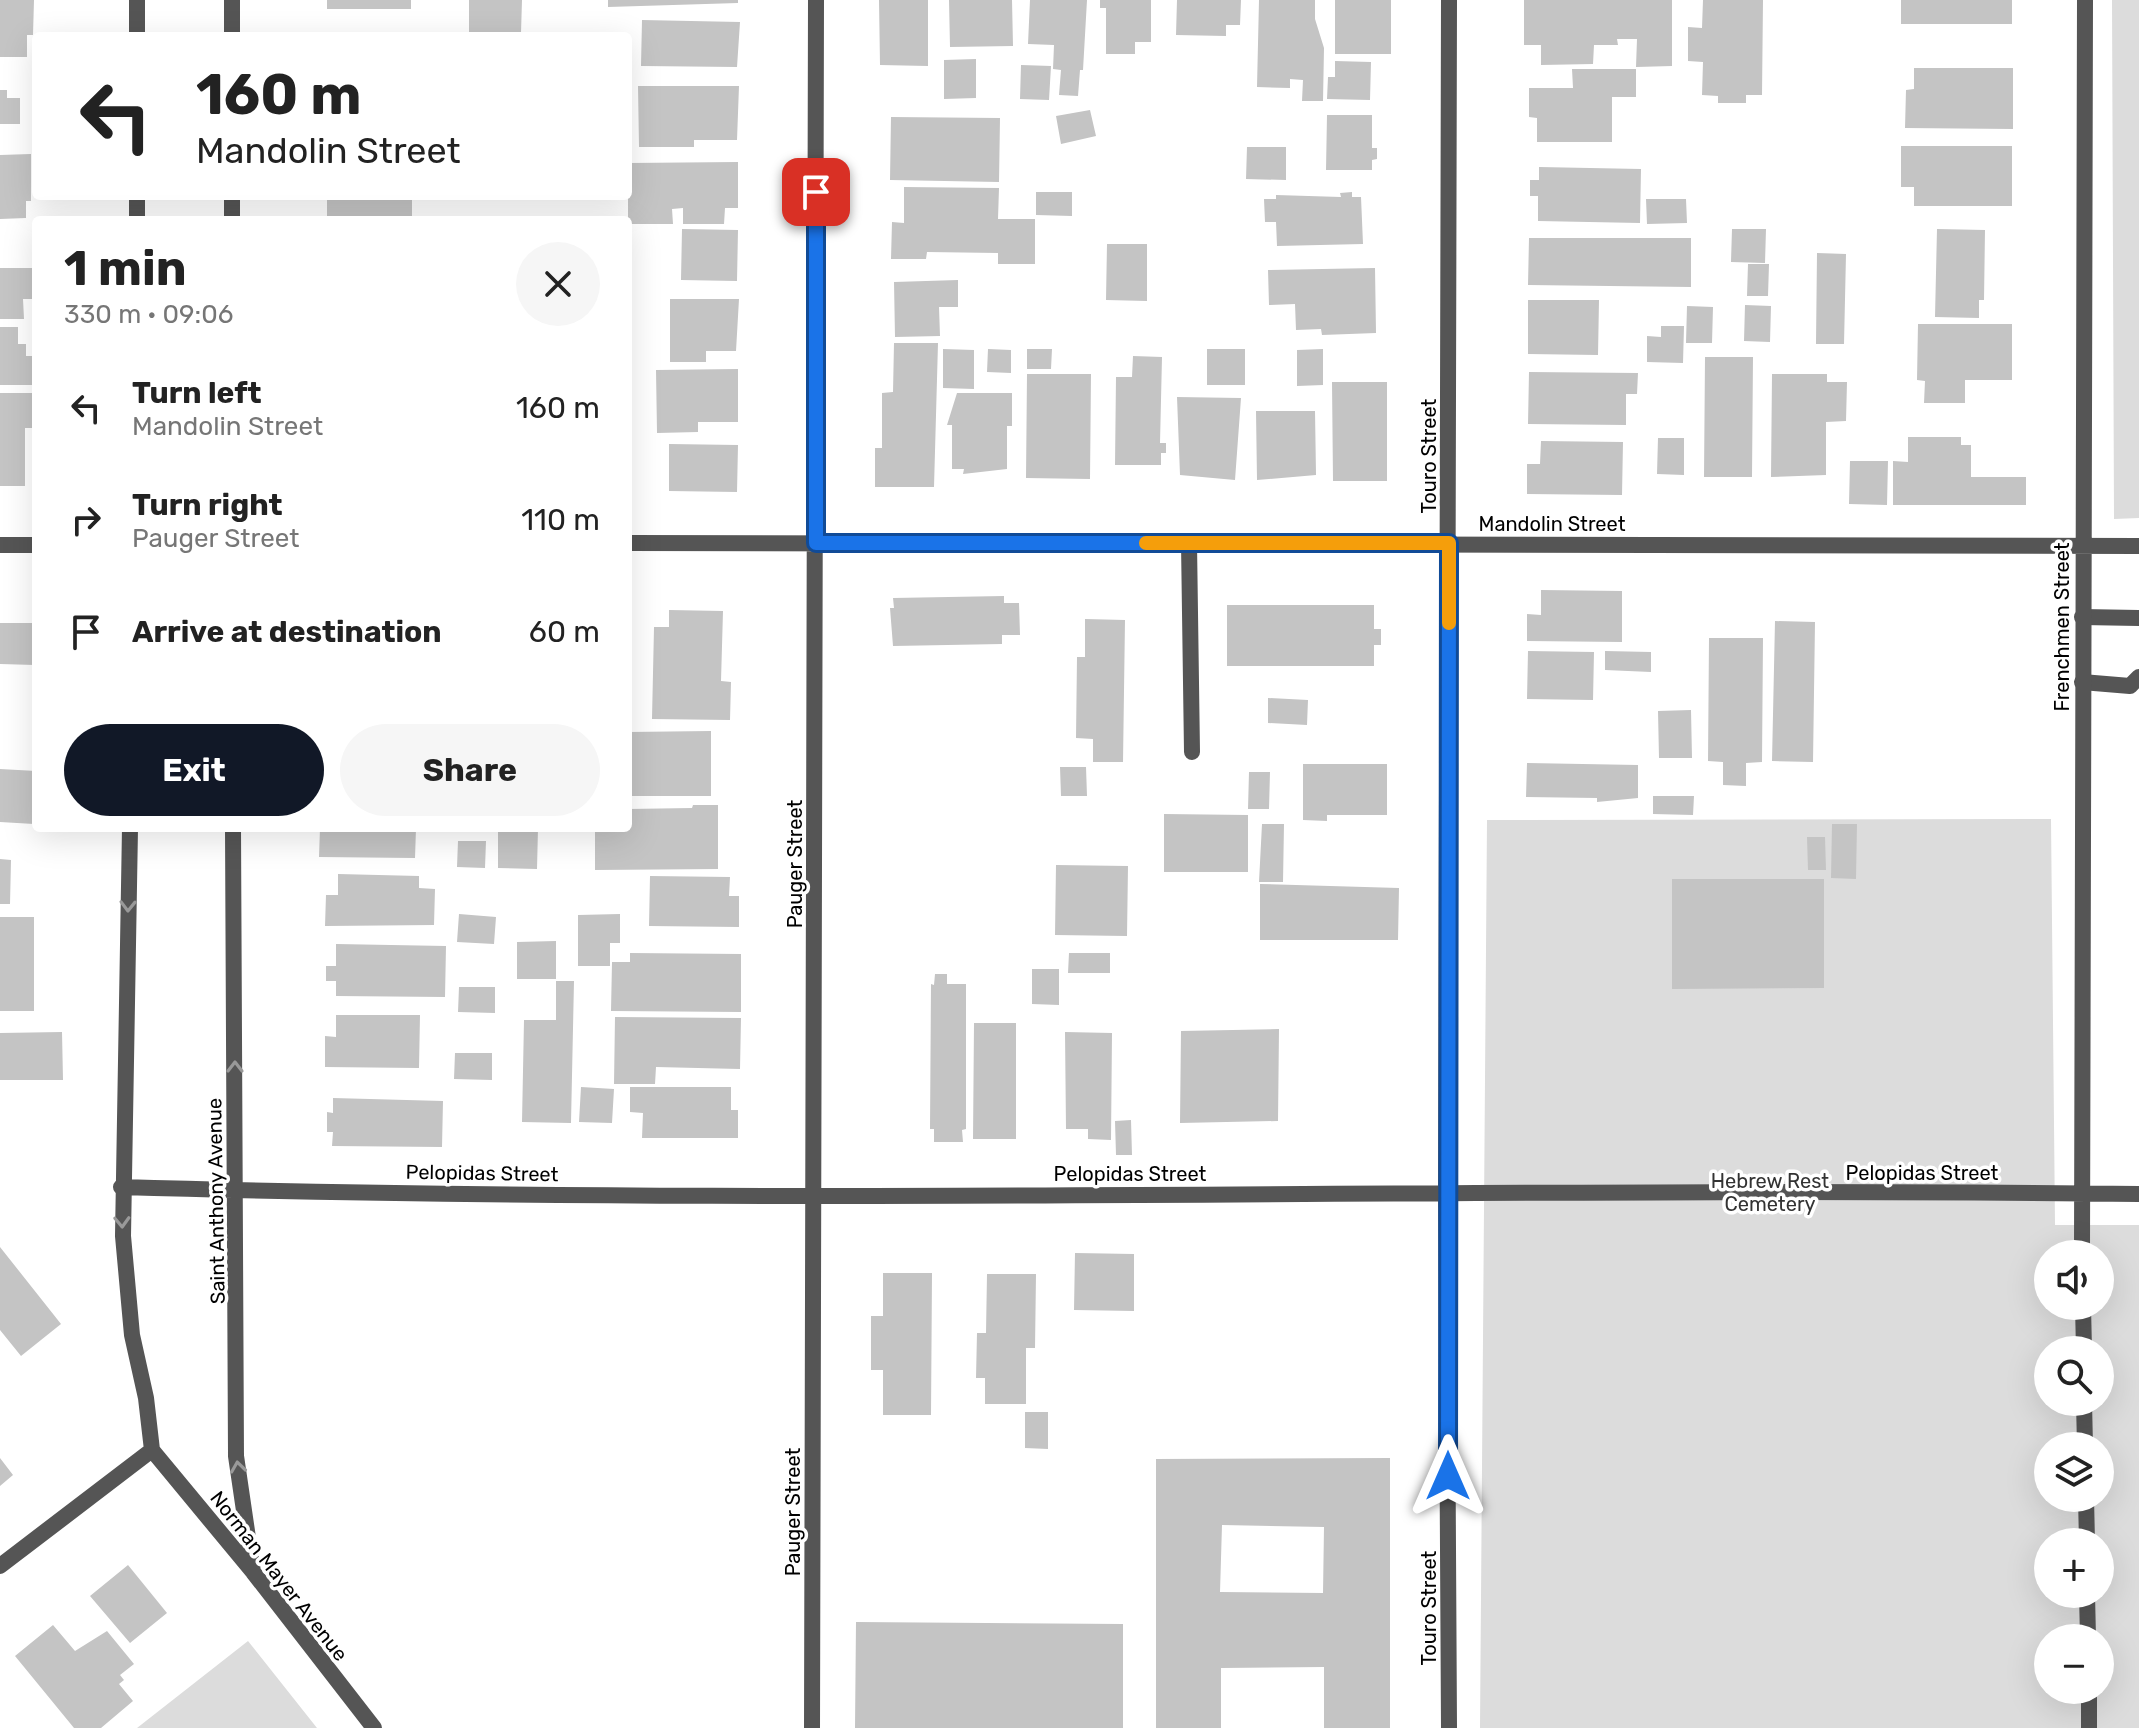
<!DOCTYPE html>
<html lang="en">
<head>
<meta charset="utf-8">
<style>
  body { margin:0; font-family:Rubik,sans-serif; background:#f6f6f6; color:#222; height:100vh; display:flex; flex-direction:column; font-size:30px; white-space:nowrap }
  * { box-sizing:border-box; margin:0 }
  p { font-size:26px; color:#767676 }
  .icon { flex:none; width:44px; height:44px; fill:none; stroke:currentColor; stroke-width:2; stroke-linecap:round; stroke-linejoin:round }
  .map { position:relative; flex:1; overflow:hidden }
  .panel { position:absolute; left:32px; top:216px; width:600px; height:616px; display:flex; flex-direction:column; background:#fff; border-radius:8px; box-shadow:0 8px 32px #0002 }
  .panel>* { flex:none }
  .hud { position:absolute; left:32px; top:32px; width:600px; height:168px; border-radius:8px; box-shadow:0 8px 32px #0002; background:#fff; color:#222; overflow:hidden }
  .controls { position:absolute; left:2034px; top:1240px; display:grid; gap:16px }
  .controls a { display:grid; place-items:center; width:80px; height:80px; border-radius:50%; background:#fff; box-shadow:0 8px 32px #0002; font-size:40px }
  .pin { position:absolute; display:grid; place-items:center; width:68px; height:68px; color:#fff; margin:-34px; border-radius:16px; box-shadow:0 4px 12px #0006 }
  .me { position:absolute; width:88px; margin:-44px; rotate:0deg; stroke-linejoin:round; filter:drop-shadow(0 0 6px #0008) }
  .turn { display:flex; align-items:center; gap:28px; height:168px; padding:0 32px; font-size:36px }
  .turn .icon { width:104px; height:104px; stroke-width:2.5 }
  .turn b { display:block; font-size:56px; line-height:68px }
  .round { display:grid; place-items:center; flex:none; width:84px; height:84px; border-radius:42px; background:#f6f6f6 }
  .summary { display:flex; align-items:center; justify-content:space-between; height:136px; padding:0 32px }
  h1 { font-size:48px; font-weight:700; line-height:60px }
  .button { display:flex; gap:16px; margin-top:auto; padding:16px 32px }
  .button a { flex:1; height:92px; border-radius:48px; background:#111827; color:#fff; font-size:32px; font-weight:700; line-height:92px; text-align:center }
  .button a+a { background:#f6f6f6; color:#222 }
  ul { padding:0; list-style:none }
  li { display:flex; align-items:center; gap:24px; height:112px; padding:0 32px }
  li div { flex:1 }
  li b { display:block; font-size:30px }
  li em { font-style:normal }
  .map>svg:first-child { display:block }
  .green { fill:#dcdcdc; fill-rule:evenodd }
  .building { fill:#c4c4c4; fill-rule:evenodd }
  .lines { fill:none; stroke-linecap:round; stroke-linejoin:round }
  .service { stroke:#555; stroke-width:16 }
  .minor { stroke:#555; stroke-width:16 }
  .oneway { stroke:#999 }
  .route-casing { stroke:#114b97; stroke-width:20 }
  .route { stroke:#1a73e8; stroke-width:14 }
  .slow { stroke:#f59e0b; stroke-width:14 }
  .labels { text-anchor:middle; dominant-baseline:central; stroke-width:7; stroke-linejoin:round; paint-order:stroke }
  .street-label { font-size:20px; fill:#000; stroke:#fff }
  .park-label { font-size:20px; fill:#333; stroke:#fff }
</style>
</head>
<body>
<div class="map">
<svg width="2139" height="1728" viewBox="0 0 2139 1728">
  <rect width="100%" height="100%" fill="#fff"/>
  <!-- green -->
  <path class="green" d="M2112 0H2139V518L2114 519Z
    M2051 819 2055 1225H2139V1728H1480L1487 820ZM2048 1254H2100V1306H2048ZM2048 1350H2100V1402H2048ZM2048 1446H2100V1498H2048ZM2048 1542H2100V1594H2048ZM2048 1638H2100V1690H2048Z
    M248 1641 317 1728H137Z"/>
  <!-- building -->
  <path class="building" d="M0 0H34L33 35H27V57H0Z
    M327 0H411V9H327Z
    M469 0H522L521 33 469 32Z
    M608 0H738V3L608 7Z
    M879 0H928V66L880 65Z
    M949 0H1012L1013 46 950 47Z
    M1030 0H1087L1083 70H1080L1078 96 1059 95 1061 70 1053 69 1054 45 1028 44Z
    M1100 0H1151V42H1135V54H1106V8H1100Z
    M1177 0H1241L1240 25H1226V36L1176 35Z
    M1259 0H1315V19L1324 48 1323 101H1302L1303 80 1290 79V88L1257 87Z
    M1335 0H1391V54H1335Z
    M1524 0H1672V66L1636 67 1637 39H1617L1618 45H1594L1593 64 1541 65V45H1524Z
    M1703 0H1763L1762 95H1746V103H1718V96L1702 95 1703 62 1688 61V27L1702 28Z
    M1901 0H2012V24H1901Z
    M642 20 740 22 737 67 641 66Z
    M329 32H422V36H329Z
    M976 59V98L944 99V60Z
    M1335 61 1371 62 1370 100 1327 99 1328 77H1335Z
    M1021 65 1051 66 1049 100 1020 99Z
    M1914 68H2013V129L1905 128 1906 90 1914 89Z
    M1572 69H1636V97H1612V142H1537V118L1529 117V88H1573Z
    M638 86H739L737 140H694V147H639Z
    M0 90H7V98H20V124H0Z
    M1090 110 1096 136 1061 144 1056 116Z
    M1327 115H1372V148H1377V159L1372 160V170H1326Z
    M891 117 1000 118 999 182 890 180Z
    M1901 146H2012V206H1914V187H1901Z
    M1247 147H1286V180L1246 179Z
    M31 154V201H26V218L0 219V155Z
    M738 162V208H725L724 224H683V208L672 209 673 224H628V163Z
    M1539 167 1641 169 1640 223 1538 221V196H1530V180H1539Z
    M904 187 999 188 998 219H1035V264H998V253L927 252 926 259H891L892 222 904 223Z
    M1036 192H1072V216L1036 215Z
    M1352 192V197H1361L1363 244 1277 246 1276 222H1265L1264 199H1276V195L1341 197 1340 193Z
    M327 196H412V220H327Z
    M1646 199H1686L1687 223 1647 224Z
    M682 229 738 230 737 281 681 280Z
    M1732 229H1766L1765 263 1731 262Z
    M1937 229 1985 230 1984 300H1979V318L1935 317Z
    M1529 238H1691V287L1528 285Z
    M1107 244H1147V301L1106 300Z
    M1817 253 1846 254 1844 344H1816Z
    M1748 264H1769L1768 296H1747Z
    M0 268H33L34 299H23L24 319H0Z
    M1375 268 1376 333 1322 335 1321 329 1296 330 1295 304 1269 305 1268 270Z
    M958 280V307H939L940 336 895 337 894 282Z
    M670 299H739L736 351H706V362H670Z
    M1528 300H1599L1598 355 1528 354Z
    M1745 305 1771 306 1770 342 1744 341Z
    M1687 306 1713 307 1712 343H1686Z
    M1918 324H2012V380H1965V403H1924L1925 381 1917 380Z
    M1661 326H1684L1683 363 1647 362V336L1661 337Z
    M0 327H18V344H26V356H33L34 385H0Z
    M894 343H938L934 487H875V448H882V393L893 392Z
    M943 349 974 350V389L943 388Z
    M988 349 1011 350V373L987 372Z
    M1027 349H1052L1051 369H1027Z
    M1207 349H1245V385H1207Z
    M1323 349V385L1297 386V350Z
    M1133 356 1162 357 1160 443H1166V453H1161V465H1115L1116 377H1132Z
    M1705 357H1753L1752 477H1704Z
    M738 369V422H698V432L657 433 656 370Z
    M1529 372 1638 373 1637 394H1626V425L1528 424Z
    M1027 374H1091L1090 479 1026 478Z
    M1772 374H1827V382H1847L1846 421 1826 422V475L1771 477Z
    M1332 382H1387V481H1333Z
    M0 393H33V428H25V486H0Z
    M957 393H1012V426H1007V469L963 474 964 469H952V425H947Z
    M1177 397 1241 398 1235 480 1180 475Z
    M1256 411H1315L1316 475 1257 480Z
    M1908 437H1961V445H1971V477H2026V505H1893V461L1908 462Z
    M1658 438H1684V475L1657 474Z
    M1541 441 1623 442 1622 495 1527 494V464H1540Z
    M669 444 738 445 737 492 669 491Z
    M1850 461H1888L1887 505 1849 504Z
    M1541 590 1622 591V642L1527 641V614L1541 615Z
    M1004 596V603H1019L1020 635H1002V644L893 646 890 608H894L893 598Z
    M1227 605H1374V629H1381V645H1374V666H1227Z
    M669 610 723 611 721 681 731 682 730 720 652 719 654 627H669Z
    M1085 619 1125 620 1123 762H1093V739L1076 738 1077 657H1085Z
    M1775 621 1815 622 1813 762 1772 761Z
    M0 623H35V665L0 664Z
    M1709 638H1763L1762 762 1746 763V786L1723 785V762L1708 761Z
    M1528 651 1594 652 1593 700 1527 699Z
    M1605 651 1651 652V672L1605 670Z
    M1268 698 1308 700 1307 725 1268 723Z
    M1691 710 1692 758H1659L1658 711Z
    M711 731V796H628V732Z
    M1527 763 1638 765V798L1597 802V798L1526 797Z
    M1303 764H1387V815H1327V821L1303 820Z
    M1060 767H1086L1087 796H1061Z
    M0 769 36 771 34 824 0 822Z
    M1249 772H1270L1269 809H1248Z
    M1653 796H1694L1693 815 1653 814Z
    M693 805H718V869L595 870V828H628V809L692 808Z
    M1164 814 1248 815V872H1164Z
    M1262 824H1284L1283 882H1259Z
    M1832 824H1857L1856 879 1831 878Z
    M320 828H416L415 858 319 857Z
    M498 828H538L537 869 498 868Z
    M1807 837H1825L1826 870H1808Z
    M458 841H486L485 868 457 867Z
    M0 859 11 860 10 904H0Z
    M1056 865 1128 866 1127 936 1055 935Z
    M338 874 419 876V888L435 889 434 925 325 926 326 895H338Z
    M650 876 730 877 729 896H739V927L649 926Z
    M1672 879H1824V988L1672 989Z
    M1260 884 1399 888 1398 940H1260Z
    M459 914 496 917 494 944 457 942Z
    M620 914V943H610V966H578V915Z
    M0 917H34V1011H0Z
    M556 941V979H517V942Z
    M336 944 446 946 445 997 336 996V981H326V966H336Z
    M630 953 741 954V1012L611 1011 612 962H630Z
    M1069 953H1110V973H1068Z
    M1032 969H1059V1005L1032 1004Z
    M935 974H947V984H966V1129L962 1130 963 1142H934V1129H930L931 984 934 985Z
    M556 981H574L571 1123 522 1122 524 1020H556Z
    M459 987H495V1013L458 1012Z
    M336 1015H420L419 1068 325 1067V1036L336 1037Z
    M615 1017 741 1018 740 1069 656 1067 655 1084H614Z
    M974 1023H1016V1139H973Z
    M1279 1029 1278 1121 1180 1123 1181 1031Z
    M62 1032 63 1080H0V1033Z
    M1065 1032 1112 1033 1111 1140 1088 1139V1129H1066Z
    M455 1053H492V1080L454 1079Z
    M581 1087 614 1089 612 1123 579 1122Z
    M630 1087H731V1110H738V1138H642L643 1113 630 1112Z
    M333 1098 443 1101 442 1147 332 1146 333 1132H327V1112L333 1113Z
    M1131 1120 1132 1155H1116L1115 1121Z
    M0 1247 61 1324 21 1356 0 1330Z
    M1075 1253 1134 1254V1311L1074 1310Z
    M883 1273H932L931 1415H883V1370H871V1316H883Z
    M987 1274H1036L1035 1348H1026V1404H985V1378H976L977 1333H986Z
    M1025 1412H1048V1449L1025 1448Z
    M0 1458 13 1475 0 1486Z
    M1390 1458V1728H1324V1667L1221 1668V1728H1156V1459ZM1222 1525 1324 1527 1323 1593 1220 1592Z
    M128 1565 167 1613 130 1643 90 1596Z
    M856 1622 1123 1624V1728H855Z
    M53 1625 75 1651 107 1631 134 1664 120 1675 124 1680 119 1684 133 1701 101 1728H74L15 1656Z"/>
  <g class="lines">
    <!-- service -->
    <path class="service" d="M1189 543 1192 752
      M2082 617 2139 618
      M2082 682 2130 686 2139 677"/>
    <!-- minor -->
    <path class="minor" d="M137 0V36
      M1449 0 1446 1192 1449 1728
      M232 36V0
      M137 196V220
      M232 220V196
      M628 543 2139 546
      M0 545H36
      M130 828 123 1236 132 1335 146 1398 152 1450
      M233 828 236 1456 253 1572
      M121 1187C794 1207 1467 1186 2139 1194
      M2082 1254 2085 0
      M2083 1306 2084 1350
      M2084 1402 2085 1446
      M152 1450 253 1572 374 1728
      M2086 1498 2087 1542
      M0 1566 152 1450
      M2087 1594 2088 1638
      M2089 1690V1728
      M812 1728 816 0"/>
  </g>
  <!-- one-way arrows -->
  <defs><path id="oneway-chevron" d="M-2-3.5L2.5 0L-2 3.5" fill="none" stroke-width="1.6" stroke-linecap="round" stroke-linejoin="round" transform="scale(2)"/></defs>
  <g class="oneway">
    <use href="#oneway-chevron" transform="translate(128 906) rotate(91)"/>
    <use href="#oneway-chevron" transform="translate(235 1067) rotate(-90)"/>
    <use href="#oneway-chevron" transform="translate(122 1222) rotate(88)"/>
    <use href="#oneway-chevron" transform="translate(238 1467) rotate(-98)"/>
  </g>
  <g class="lines">
    <defs>
      <path id="route" d="M816 192V543H1449L1448 1476"/>
    </defs>
    <!-- route casing -->
    <use href="#route" class="route-casing"/>
    <!-- route -->
    <use href="#route" class="route"/>
    <!-- slow -->
    <path class="slow" d="M1146 543H1449V623"/>
  </g>
  <g class="labels">
    <!-- street labels -->
    <g class="street-label">
      <text transform="translate(1429 456) rotate(-90)">Touro Street</text>
      <text x="1552" y="524">Mandolin Street</text>
      <text transform="translate(2062 627) rotate(-90)">Frenchmen Street</text>
      <text transform="translate(795 864) rotate(-90)">Pauger Street</text>
      <text transform="translate(482 1173) rotate(1)">Pelopidas Street</text>
      <text x="1922" y="1173">Pelopidas Street</text>
      <text x="1130" y="1174">Pelopidas Street</text>
      <text transform="translate(216 1201) rotate(-91)">Saint Anthony Avenue</text>
      <text transform="translate(793 1512) rotate(-90)">Pauger Street</text>
      <text transform="translate(279 1576) rotate(52)">Norman Mayer Avenue</text>
      <text transform="translate(1429 1608) rotate(-90)">Touro Street</text>
    </g>
    <!-- park labels -->
    <g class="park-label">
      <text x="1770" y="1181">Hebrew Rest<tspan x="1770" dy="23">Cemetery</tspan></text>
    </g>
  </g>
</svg>
<div class="controls">
<a><svg class="icon" aria-label="sound" viewBox="0 0 24 24"><path d="M4 9h4l5-4v14l-5-4H4zM17 9q2 3 0 6"/></svg></a>
<a><svg class="icon" aria-label="search" viewBox="0 0 24 24"><circle cx="10" cy="10" r="6"/><path d="M15 15l6 6"/></svg></a>
<a><svg class="icon" aria-label="layers" viewBox="0 0 24 24"><path d="M12 4l9 5-9 5-9-5zM3 14l9 5 9-5"/></svg></a>
<a>+</a>
<a>−</a>
</div>
<div class="pin" style="left:816px;top:192px;background:#d93025"><svg class="icon" aria-label="arrive" viewBox="0 0 24 24"><path d="M6 21V4h12l-3 4 3 4H6"/></svg></div>
<svg class="me" style="left:1448px;top:1476px" viewBox="-20 -20 40 40"><path d="M0-17L14 15 0 8-14 15z" fill="#1a73e8" stroke="#fff" stroke-width="4"/></svg>
<div class="hud">
<div class="turn"><svg class="icon" aria-label="left" viewBox="0 0 24 24"><path d="M17 20v-9H6M10 6l-5 5 5 5"/></svg><div><b>160 m</b>Mandolin Street</div></div>
</div>
<section class="panel">
<div class="summary"><div><h1>1 min</h1><p>330 m · 09:06</p></div><a class="round"><svg class="icon" aria-label="close" viewBox="0 0 24 24"><path d="M6 6l12 12M18 6L6 18"/></svg></a></div>
<ul>
<li><svg class="icon" aria-label="left" viewBox="0 0 24 24"><path d="M17 20v-9H6M10 6l-5 5 5 5"/></svg><div><b>Turn left</b><p>Mandolin Street</p></div><em>160 m</em></li>
<li><svg class="icon" aria-label="right" viewBox="0 0 24 24"><path d="M7 20v-9h11M14 6l5 5-5 5"/></svg><div><b>Turn right</b><p>Pauger Street</p></div><em>110 m</em></li>
<li><svg class="icon" aria-label="arrive" viewBox="0 0 24 24"><path d="M6 21V4h12l-3 4 3 4H6"/></svg><div><b>Arrive at destination</b></div><em>60 m</em></li>
</ul>
<div class="button"><a>Exit</a><a>Share</a></div>
</section>
</div>
</body>
</html>
